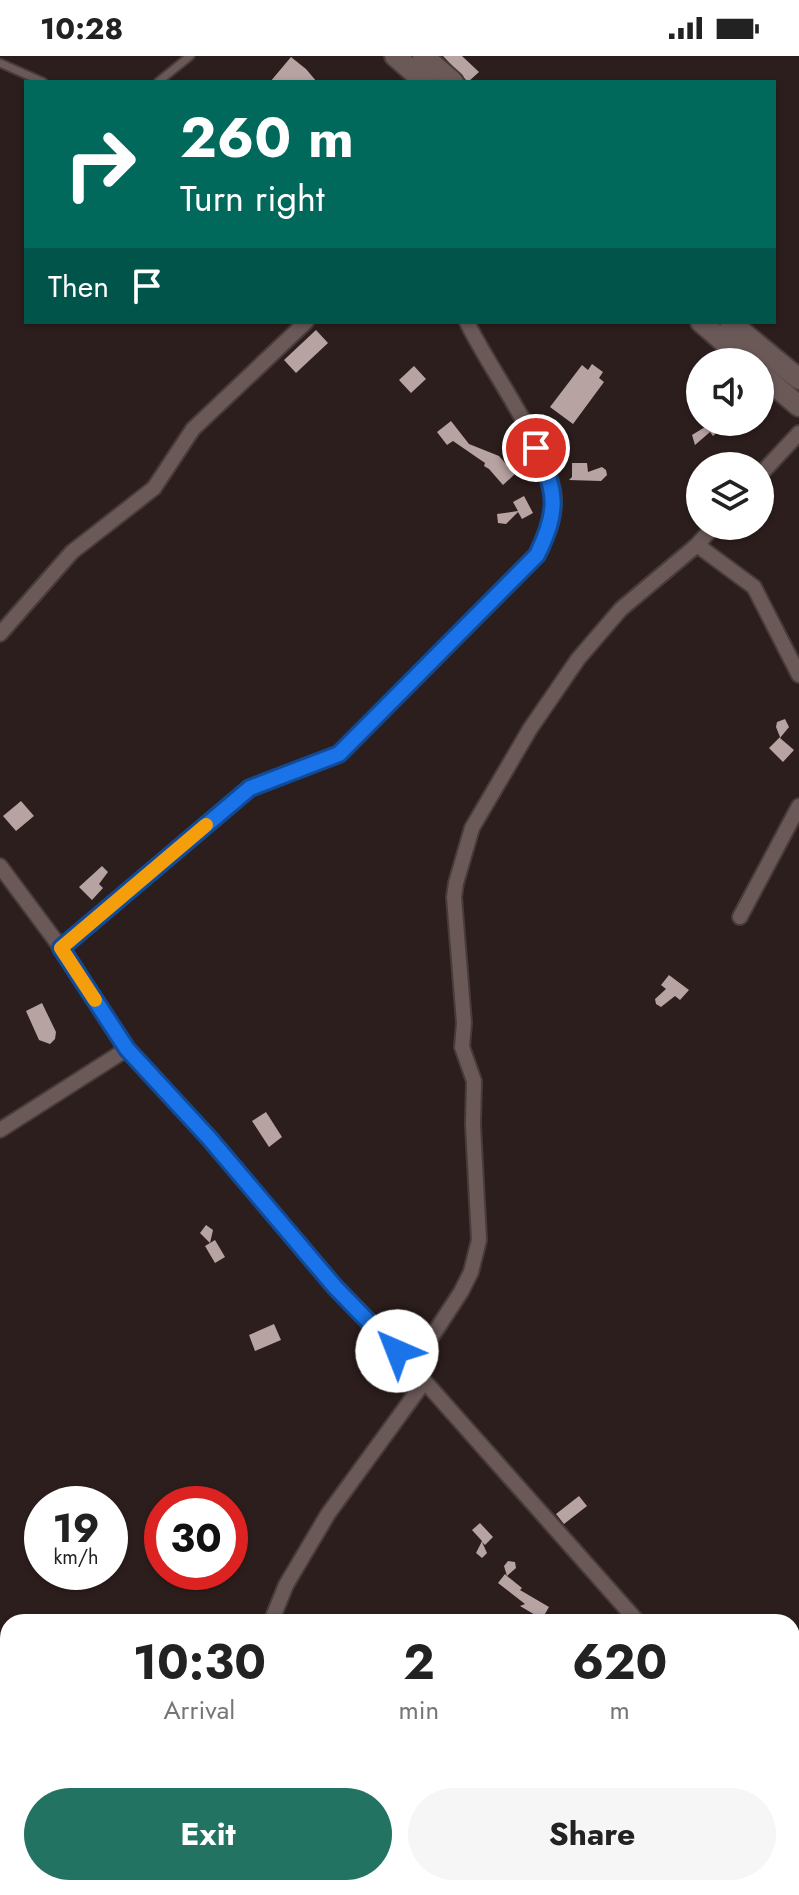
<!DOCTYPE html>
<html lang="en">
<head>
<meta charset="utf-8">
<style>
  body { margin:0; font-family:Jost,sans-serif; background:#f6f6f6; color:#222; height:100vh; display:flex; flex-direction:column; font-size:30px; white-space:nowrap }
  * { box-sizing:border-box; margin:0 }
  p { font-size:26px; color:#767676 }
  .icon { flex:none; width:44px; height:44px; fill:none; stroke:currentColor; stroke-width:2; stroke-linecap:round; stroke-linejoin:round }
  .map { position:relative; flex:1; overflow:hidden }
  .side { position:absolute; left:0px; top:1558px; width:800px; height:282px; display:flex; flex-direction:column; background:#fff; border-radius:24px 24px 0 0; box-shadow:0 2px 6px #0004 }
  .side>* { flex:none }
  .top-card { position:absolute; left:24px; top:24px; width:752px; height:244px; border-radius:0px; box-shadow:0 2px 6px #0004; background:#00695c; color:#fff; overflow:hidden }
  .fabs { position:absolute; left:686px; top:292px; display:grid; gap:16px }
  .fabs a { display:grid; place-items:center; width:88px; height:88px; border-radius:50%; background:#fff; box-shadow:0 2px 6px #0004; font-size:40px }
  .speed { position:absolute; left:24px; top:1430px; display:flex; gap:16px; font-size:40px; font-weight:700; text-align:center }
  .speed>* { display:grid; place-content:center; width:104px; height:104px; border-radius:50%; background:#fff; box-shadow:0 2px 6px #0004; line-height:1 }
  .speed small { font-size:20px; font-weight:400 }
  .speed .limit { border:12px solid #d22; background:#fff; color:#111 }
  .pin { position:absolute; display:grid; place-items:center; width:68px; height:68px; color:#fff; margin:-34px; border:4px solid #fff; border-radius:50%; box-shadow:0 2px 8px #0007 }
  .me { position:absolute; width:88px; margin:-44px; rotate:316deg; stroke-linejoin:round; filter:drop-shadow(0 0 6px #0008) }
  .turn { display:flex; align-items:center; gap:28px; height:168px; padding:0 24px; font-size:36px }
  .turn .icon { width:104px; height:104px; stroke-width:2.5 }
  .turn b { display:block; font-size:56px; line-height:68px }
  .then { display:flex; align-items:center; height:76px; padding:0 24px; background:#0003; gap:16px; font-size:30px }
  .eta { display:flex; justify-content:space-evenly; align-items:center; height:136px; text-align:center }
  .eta b { font-size:48px; font-weight:700; line-height:56px }
  .primary-button { display:flex; gap:16px; margin-top:auto; padding:16px 24px }
  .primary-button a { flex:1; height:92px; border-radius:48px; background:#227361; color:#fff; font-size:32px; font-weight:700; line-height:92px; text-align:center }
  .primary-button a+a { background:#f6f6f6; color:#222 }
  .status { display:flex; justify-content:space-between; align-items:center; height:56px; padding:0 40px; background:#fff; direction:ltr }
  .status svg { height:22px; fill:currentColor }
  .map>svg:first-child { display:block }
  .building { fill:#b7a3a1 }
  .lines { fill:none; stroke-linecap:round; stroke-linejoin:round }
  .lane-casing { stroke:#473c3b; stroke-width:11 }
  .street-casing { stroke:#473c3b; stroke-width:18 }
  .secondary-casing { stroke:#473c3b; stroke-width:24 }
  .lane { stroke:#6b5958; stroke-width:7 }
  .street { stroke:#6b5958; stroke-width:14 }
  .secondary { stroke:#6b5958; stroke-width:20 }
  .route-casing { stroke:#114b97; stroke-width:20 }
  .route { stroke:#1a73e8; stroke-width:14 }
  .slow { stroke:#f59e0b; stroke-width:14 }
</style>
</head>
<body>
<div class="status"><b>10:28</b><svg viewBox="0 0 49 12"><path d="M0 12V9h3v3zM5 12V6h3v6zM10 12V3h3v9zM15 12V0h3v12zM26 1h20v11H26zM47 4h2v5h-2z"/></svg></div>
<div class="map">
<svg width="799" height="1839" viewBox="0 0 799 1839">
  <rect width="100%" height="100%" fill="#2c1e1d"/>
  <!-- building -->
  <path class="building" d="M443 0H462L479 16 468 26Z
    M291 1 306 13 317 26H270Z
    M316 274 328 287 296 317 284 304Z
    M592 308 603 316 599 322 604 326 573 368 550 351 582 309 588 314Z
    M414 310 426 323 411 337 399 324Z
    M451 365 469 388 499 400 515 418 503 429 489 413 484 410 485 407 453 385 447 389 437 376Z
    M701 366H728L713 380 710 376 695 389 692 379 705 371Z
    M572 407H587L588 416 602 411 606 414 607 419 601 425 569 424 572 421Z
    M524 440 533 457 522 463 518 456 506 468 498 467 497 458 518 455 513 446Z
    M785 663 789 671 780 682 794 694 783 706 769 692 780 681 776 671 777 666Z
    M21 745 34 760 16 775 3 760Z
    M102 810 108 816 99 828 103 832 92 844 79 831Z
    M669 919 689 934 680 944 675 940 661 951 656 948 655 943 666 933 661 929Z
    M42 947 56 976 55 983 50 988 39 984 26 955Z
    M266 1056 282 1081 269 1091 252 1065Z
    M206 1169 213 1174 210 1187 215 1184 225 1201 215 1207 205 1190 210 1187 200 1177Z
    M274 1268 281 1284 255 1295 249 1279Z
    M579 1440 587 1450 564 1468 556 1458Z
    M480 1467 493 1481 485 1489 482 1486 487 1497 482 1502 476 1497 482 1485 472 1474Z
    M508 1505 515 1506 516 1512 507 1520 522 1532 520 1534 549 1551 542 1563 520 1550 525 1548 498 1527 505 1518 507 1520 504 1510Z"/>
  <g class="lines">
    <defs>
      <path id="lane" d="M0 7 43 26
        M158 26 190 0"/>
      <path id="street" d="M760 419 799 377
        M697 489 754 531 799 619
        M0 578 72 496 154 432 193 373 306 266
        M0 810 61 892 127 993 209 1082 335 1231 412 1311 638 1566
        M740 861 799 750
        M61 892 250 732 339 698 537 499C546 481 554 465 554 446 555 400 487 310 467 266
        M0 1074 127 993
        M412 1311 461 1236 471 1216 479 1184 473 1069 474 1025 462 991 464 967 454 841 456 827 472 772 530 673 578 603 621 553 697 489 714 470
        M271 1566 286 1529 328 1458 424 1326
        M792 1599 799 1593
        M792 1658 799 1659
        M0 1735 8 1736
        M357 1832 367 1839
        M788 1832 794 1839"/>
      <path id="secondary" d="M395 0 425 26
        M423 0 453 26
        M701 266 747 306
        M730 266 799 323
        M760 317 799 350"/>
    </defs>
    <!-- lane casing -->
    <use href="#lane" class="lane-casing"/>
    <!-- street casing -->
    <use href="#street" class="street-casing"/>
    <!-- secondary casing -->
    <use href="#secondary" class="secondary-casing"/>
    <!-- lane -->
    <use href="#lane" class="lane"/>
    <!-- street -->
    <use href="#street" class="street"/>
    <!-- secondary -->
    <use href="#secondary" class="secondary"/>
  </g>
  <g class="lines">
    <defs>
      <path id="route" d="M397 1295 335 1231 209 1082 127 993 61 892 250 732 339 698 537 499C559 454 557 437 536 392"/>
    </defs>
    <!-- route casing -->
    <use href="#route" class="route-casing"/>
    <!-- route -->
    <use href="#route" class="route"/>
    <!-- slow -->
    <path class="slow" d="M95 944 61 892 206 769"/>
  </g>
</svg>
<div class="fabs">
<a><svg class="icon" aria-label="sound" viewBox="0 0 24 24"><path d="M4 9h4l5-4v14l-5-4H4zM17 9q2 3 0 6"/></svg></a>
<a><svg class="icon" aria-label="layers" viewBox="0 0 24 24"><path d="M12 4l9 5-9 5-9-5zM3 14l9 5 9-5"/></svg></a>
</div>
<div class="speed"><div>19<small>km/h</small></div><div class="limit">30</div></div>
<div class="pin" style="left:536px;top:392px;background:#d93025"><svg class="icon" aria-label="arrive" viewBox="0 0 24 24"><path d="M6 21V4h12l-3 4 3 4H6"/></svg></div>
<svg class="me" style="left:397px;top:1295px" viewBox="-20 -20 40 40"><circle r="19" fill="#fff"/><path d="M0-13L10 11 0 6-10 11z" fill="#1a73e8"/></svg>
<div class="top-card">
<div class="turn"><svg class="icon" aria-label="right" viewBox="0 0 24 24"><path d="M7 20v-9h11M14 6l5 5-5 5"/></svg><div><b>260 m</b>Turn right</div></div>
<div class="then">Then<svg class="icon" aria-label="arrive" viewBox="0 0 24 24"><path d="M6 21V4h12l-3 4 3 4H6"/></svg></div>
</div>
<section class="side">
<div class="eta">
<div><b>10:30</b><p>Arrival</p></div>
<div><b>2</b><p>min</p></div>
<div><b>620</b><p>m</p></div>
</div>
<div class="primary-button"><a>Exit</a><a>Share</a></div>
</section>
</div>
</body>
</html>
